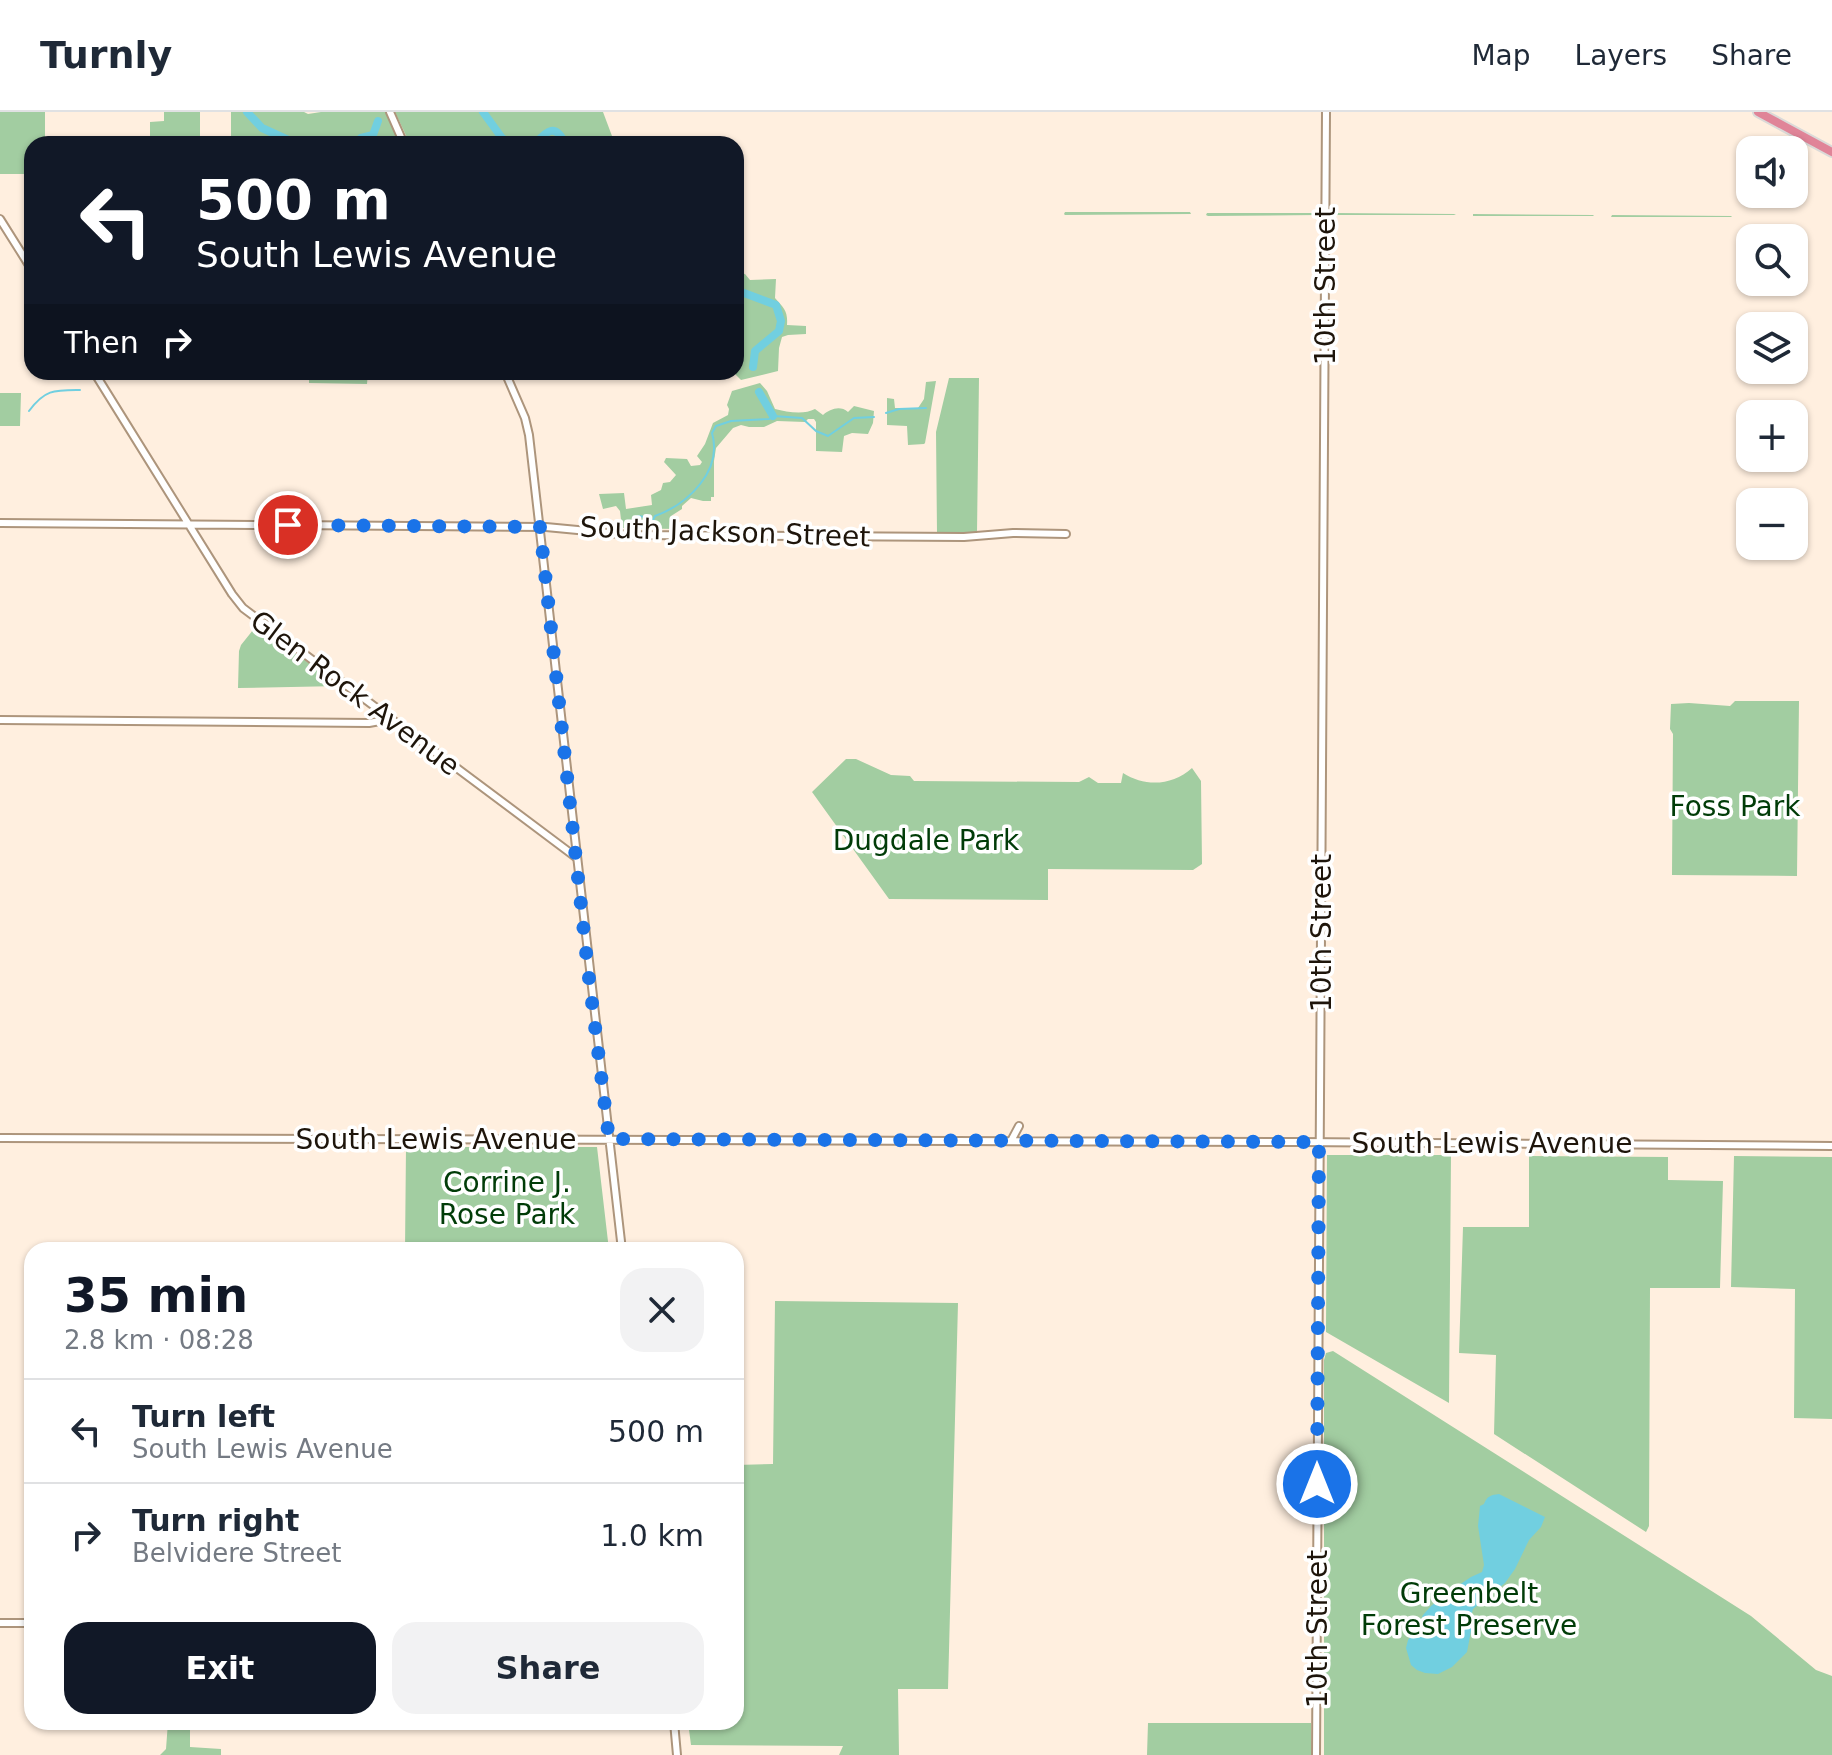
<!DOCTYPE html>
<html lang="en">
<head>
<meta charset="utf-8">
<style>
  body { margin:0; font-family:"DejaVu Sans",sans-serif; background:#f2f2f3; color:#1f2937; height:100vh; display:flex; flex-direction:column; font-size:30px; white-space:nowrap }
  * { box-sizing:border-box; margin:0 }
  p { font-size:26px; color:#747a83 }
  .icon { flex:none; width:44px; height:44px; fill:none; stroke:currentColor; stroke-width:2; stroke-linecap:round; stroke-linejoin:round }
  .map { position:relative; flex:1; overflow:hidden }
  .side { position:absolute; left:24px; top:1130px; width:720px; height:488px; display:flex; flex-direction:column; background:#fff; border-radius:24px; box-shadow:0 2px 6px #0004 }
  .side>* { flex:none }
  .top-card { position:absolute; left:24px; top:24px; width:720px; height:244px; border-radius:24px; box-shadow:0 2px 6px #0004; background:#111827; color:#fff; overflow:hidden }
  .tools { position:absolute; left:1736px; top:24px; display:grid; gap:16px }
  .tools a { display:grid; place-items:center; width:72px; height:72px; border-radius:16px; background:#fff; box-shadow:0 2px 6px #0004; font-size:40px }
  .pin { position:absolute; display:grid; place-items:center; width:68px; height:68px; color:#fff; margin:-34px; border:4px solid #fff; border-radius:50%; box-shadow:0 2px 8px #0007 }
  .me { position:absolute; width:88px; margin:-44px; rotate:0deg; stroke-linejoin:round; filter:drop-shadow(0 0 6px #0008) }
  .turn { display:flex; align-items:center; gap:28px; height:168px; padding:0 40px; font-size:36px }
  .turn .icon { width:104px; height:104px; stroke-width:2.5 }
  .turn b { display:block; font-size:56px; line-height:68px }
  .then { display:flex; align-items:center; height:76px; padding:0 40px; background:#0003; gap:16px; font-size:30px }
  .round { display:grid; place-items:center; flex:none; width:84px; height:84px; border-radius:24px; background:#f2f2f3 }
  .summary { display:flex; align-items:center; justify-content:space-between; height:136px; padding:0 40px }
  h1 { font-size:48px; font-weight:600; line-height:60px; color:#111827 }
  .primary-button { display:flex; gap:16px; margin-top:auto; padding:16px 40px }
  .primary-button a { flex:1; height:92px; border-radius:24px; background:#111827; color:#fff; font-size:32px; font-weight:600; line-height:92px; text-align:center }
  .primary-button a+a { background:#f2f2f3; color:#1f2937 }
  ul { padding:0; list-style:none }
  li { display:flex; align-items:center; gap:24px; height:104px; padding:0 40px; border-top:2px solid #e0e1e3 }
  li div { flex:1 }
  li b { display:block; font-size:30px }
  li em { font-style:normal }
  header { display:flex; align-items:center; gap:48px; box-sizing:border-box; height:112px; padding:0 40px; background:#fff; border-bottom:2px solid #e0e1e3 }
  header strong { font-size:38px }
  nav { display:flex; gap:44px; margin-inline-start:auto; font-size:28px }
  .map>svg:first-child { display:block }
  .green { fill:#a2cda1 }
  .water { fill:#71cfe0 }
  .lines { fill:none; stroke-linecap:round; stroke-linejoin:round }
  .stream { stroke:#71cfe0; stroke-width:2 }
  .river { stroke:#71cfe0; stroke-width:8 }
  .tertiary-casing { stroke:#ad957c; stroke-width:10 }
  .secondary-casing { stroke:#ad957c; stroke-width:10 }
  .trunk-casing { stroke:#dbdad8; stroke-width:12 }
  .tertiary { stroke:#fff; stroke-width:6 }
  .secondary { stroke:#fff; stroke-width:6 }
  .trunk { stroke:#e08498; stroke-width:8 }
  .route { stroke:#1a73e8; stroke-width:14; stroke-dasharray:0 25.2 }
  .labels { text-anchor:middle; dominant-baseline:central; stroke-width:7; stroke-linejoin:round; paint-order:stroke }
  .street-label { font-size:28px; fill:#1e150b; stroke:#fff }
  .park-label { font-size:28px; fill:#013c08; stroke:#fff }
</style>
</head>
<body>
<header>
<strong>Turnly</strong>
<nav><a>Map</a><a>Layers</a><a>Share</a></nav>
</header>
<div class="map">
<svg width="1832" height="1643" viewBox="0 0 1832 1643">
  <rect width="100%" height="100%" fill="#ffefdf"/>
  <!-- green -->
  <path class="green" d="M0 0H45V32H32V62H0Z
    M164 0H200V32H150V10L164 9Z
    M231 0H304L308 2 321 0H388L403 32H231Z
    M395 0H603L615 32H410Z
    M1065 100H1190L1191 102 1065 103 1064 102Z
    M1207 101H1316L1318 103 1208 104 1206 103Z
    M1335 101 1454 102 1456 103H1335Z
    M1473 102 1593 103 1594 104H1473Z
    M1612 103 1731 104 1732 105H1611Z
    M736 160 745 162 750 168 776 167 775 186C784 196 788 199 787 213L806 214V222L788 223 782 225 779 236 778 259 741 268 733 260H736Z
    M309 260H368L367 272 309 271Z
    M949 266H979L977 421H937L936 320Z
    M936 269 925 331 924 332 908 333 907 314 887 313V286L894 287 895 296H918L924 287 926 270Z
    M760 271 767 279 775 297C787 300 804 303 815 297L823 303C830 297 840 293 848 300L854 294 874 299 873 311 868 322 852 321 844 324 842 340 816 339V310L814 307H808L805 310 777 309 764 315H749L741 313 733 316 716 336 714 349V385H711V389H703L691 386 682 394V397L671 404V413L675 417 622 416 620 399 616 394 603 397 599 382 624 381 626 397 652 393 651 383 661 378 663 371 670 370 676 363 664 350 666 346 687 347 691 354 700 353 702 350 697 344 705 332 713 311 728 303 729 297 727 293 732 279Z
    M0 281H21L20 314H0Z
    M257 513 340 574 238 576 239 539 241 533Z
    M1735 589H1799L1797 764 1672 763 1673 622 1670 617 1671 592 1689 591 1730 594Z
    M846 647H856L891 663 910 664 914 669 1079 670 1089 665 1098 671H1121L1123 661C1145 675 1172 674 1192 656L1201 669 1202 752 1193 758 1048 757V788L889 787 812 680Z
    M406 1035H597L609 1138H405Z
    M1327 1043H1451L1449 1291 1326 1220Z
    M1529 1044 1668 1045V1068L1723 1069 1720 1176H1650L1649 1414 1646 1420 1494 1322 1496 1243 1459 1241 1463 1115H1529Z
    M1734 1044 1832 1045V1307L1794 1306 1795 1177 1731 1175Z
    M775 1189 958 1191 948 1577H898L899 1643H839L843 1634 691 1633 688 1610H736V1353L773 1352Z
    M1333 1239 1751 1504 1816 1558 1832 1564V1643H1324V1248L1326 1241Z
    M168 1610H190V1635L221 1637V1643H160L166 1637Z
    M1148 1611H1311V1643H1147Z"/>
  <!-- water -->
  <path class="water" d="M1499 1382 1545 1405 1541 1415 1529 1428 1515 1457 1505 1471 1473 1497 1471 1505V1519L1467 1540 1452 1555 1438 1562 1425 1561 1417 1558 1411 1553 1406 1536 1408 1528 1418 1515 1423 1503 1431 1494 1450 1479 1471 1465 1482 1460 1484 1453 1478 1414 1480 1394 1484 1392C1487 1384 1491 1383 1499 1382Z"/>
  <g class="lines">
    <!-- stream -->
    <path class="stream" d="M29 299C45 277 55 278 80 278
      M886 301 899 297 926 296
      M641 416 638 404 645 405 644 409 653 408 655 404C688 392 723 359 712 321L716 314 731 309 769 307 773 304 802 306 816 319 828 324 854 306 874 305"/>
    <!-- river -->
    <path class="river" d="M247 0 262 16 297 32
      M483 0 502 26 510 32
      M354 32 361 26 373 23 378 9
      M535 32C547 18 556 11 565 32
      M736 178 776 193 781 209 779 219 755 239 753 255
      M759 280 773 304"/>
    <defs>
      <path id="tertiary" d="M0 107 32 158
        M94 260 232 482 243 496 577 746
        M0 411 546 415 630 423 964 425 1013 421 1066 422
        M0 608 369 611 380 609 386 604
        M0 1511H32
        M1316 1643 1326 0"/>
      <path id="secondary" d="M390 0 404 32
        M505 260 525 306 529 323 622 1138
        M0 1026 1298 1030 1832 1034
        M1011 1029 1019 1014
        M674 1610 677 1643"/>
      <path id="trunk" d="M1758 0 1832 40"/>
    </defs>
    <!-- tertiary casing -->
    <use href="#tertiary" class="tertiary-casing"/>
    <!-- secondary casing -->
    <use href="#secondary" class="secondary-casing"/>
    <!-- trunk casing -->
    <use href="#trunk" class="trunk-casing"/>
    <!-- tertiary -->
    <use href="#tertiary" class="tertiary"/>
    <!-- secondary -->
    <use href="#secondary" class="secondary"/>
    <!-- trunk -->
    <use href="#trunk" class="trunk"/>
  </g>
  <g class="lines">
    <!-- route -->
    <path class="route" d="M288 413 540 415 588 858 609 1027 1319 1030 1317 1372"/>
  </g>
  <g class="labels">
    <!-- street labels -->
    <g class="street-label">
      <text transform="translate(1325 174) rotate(-90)">10th Street</text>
      <text transform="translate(725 420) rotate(2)">South Jackson Street</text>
      <text transform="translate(355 581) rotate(37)">Glen Rock Avenue</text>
      <text transform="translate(1321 821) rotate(-90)">10th Street</text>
      <text x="436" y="1027">South Lewis Avenue</text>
      <text x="1492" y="1031">South Lewis Avenue</text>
      <text transform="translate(1317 1517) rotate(-90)">10th Street</text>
    </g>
    <!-- park labels -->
    <g class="park-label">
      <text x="1735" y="694">Foss Park</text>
      <text x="926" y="728">Dugdale Park</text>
      <text x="507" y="1070">Corrine J.<tspan x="507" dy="32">Rose Park</tspan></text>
      <text x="1469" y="1481">Greenbelt<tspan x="1469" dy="32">Forest Preserve</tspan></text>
    </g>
  </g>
</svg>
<div class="tools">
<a><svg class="icon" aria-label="sound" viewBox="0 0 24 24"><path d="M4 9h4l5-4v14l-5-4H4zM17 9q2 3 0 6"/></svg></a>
<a><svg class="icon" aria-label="search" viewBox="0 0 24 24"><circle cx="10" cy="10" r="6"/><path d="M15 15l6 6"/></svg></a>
<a><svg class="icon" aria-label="layers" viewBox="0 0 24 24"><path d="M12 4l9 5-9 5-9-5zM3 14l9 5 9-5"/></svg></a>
<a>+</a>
<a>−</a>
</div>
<div class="pin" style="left:288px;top:413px;background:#d93025"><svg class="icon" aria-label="arrive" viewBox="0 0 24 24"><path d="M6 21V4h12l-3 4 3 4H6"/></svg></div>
<svg class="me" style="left:1317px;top:1372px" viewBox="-20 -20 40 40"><circle r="17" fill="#1a73e8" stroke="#fff" stroke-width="3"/><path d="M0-11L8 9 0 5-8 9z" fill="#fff"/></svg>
<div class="top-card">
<div class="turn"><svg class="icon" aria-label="left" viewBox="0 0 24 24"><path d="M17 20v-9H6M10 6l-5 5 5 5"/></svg><div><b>500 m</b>South Lewis Avenue</div></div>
<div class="then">Then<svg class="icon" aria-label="right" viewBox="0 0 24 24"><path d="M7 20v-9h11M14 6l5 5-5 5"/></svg></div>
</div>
<section class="side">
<div class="summary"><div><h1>35 min</h1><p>2.8 km · 08:28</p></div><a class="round"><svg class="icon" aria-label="close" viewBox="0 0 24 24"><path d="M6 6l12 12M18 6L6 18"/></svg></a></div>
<ul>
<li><svg class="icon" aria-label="left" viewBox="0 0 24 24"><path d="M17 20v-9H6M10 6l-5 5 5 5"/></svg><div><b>Turn left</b><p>South Lewis Avenue</p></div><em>500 m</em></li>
<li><svg class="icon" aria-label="right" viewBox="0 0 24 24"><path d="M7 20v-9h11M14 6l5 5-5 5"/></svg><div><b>Turn right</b><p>Belvidere Street</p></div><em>1.0 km</em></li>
</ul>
<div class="primary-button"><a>Exit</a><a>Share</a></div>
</section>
</div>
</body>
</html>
